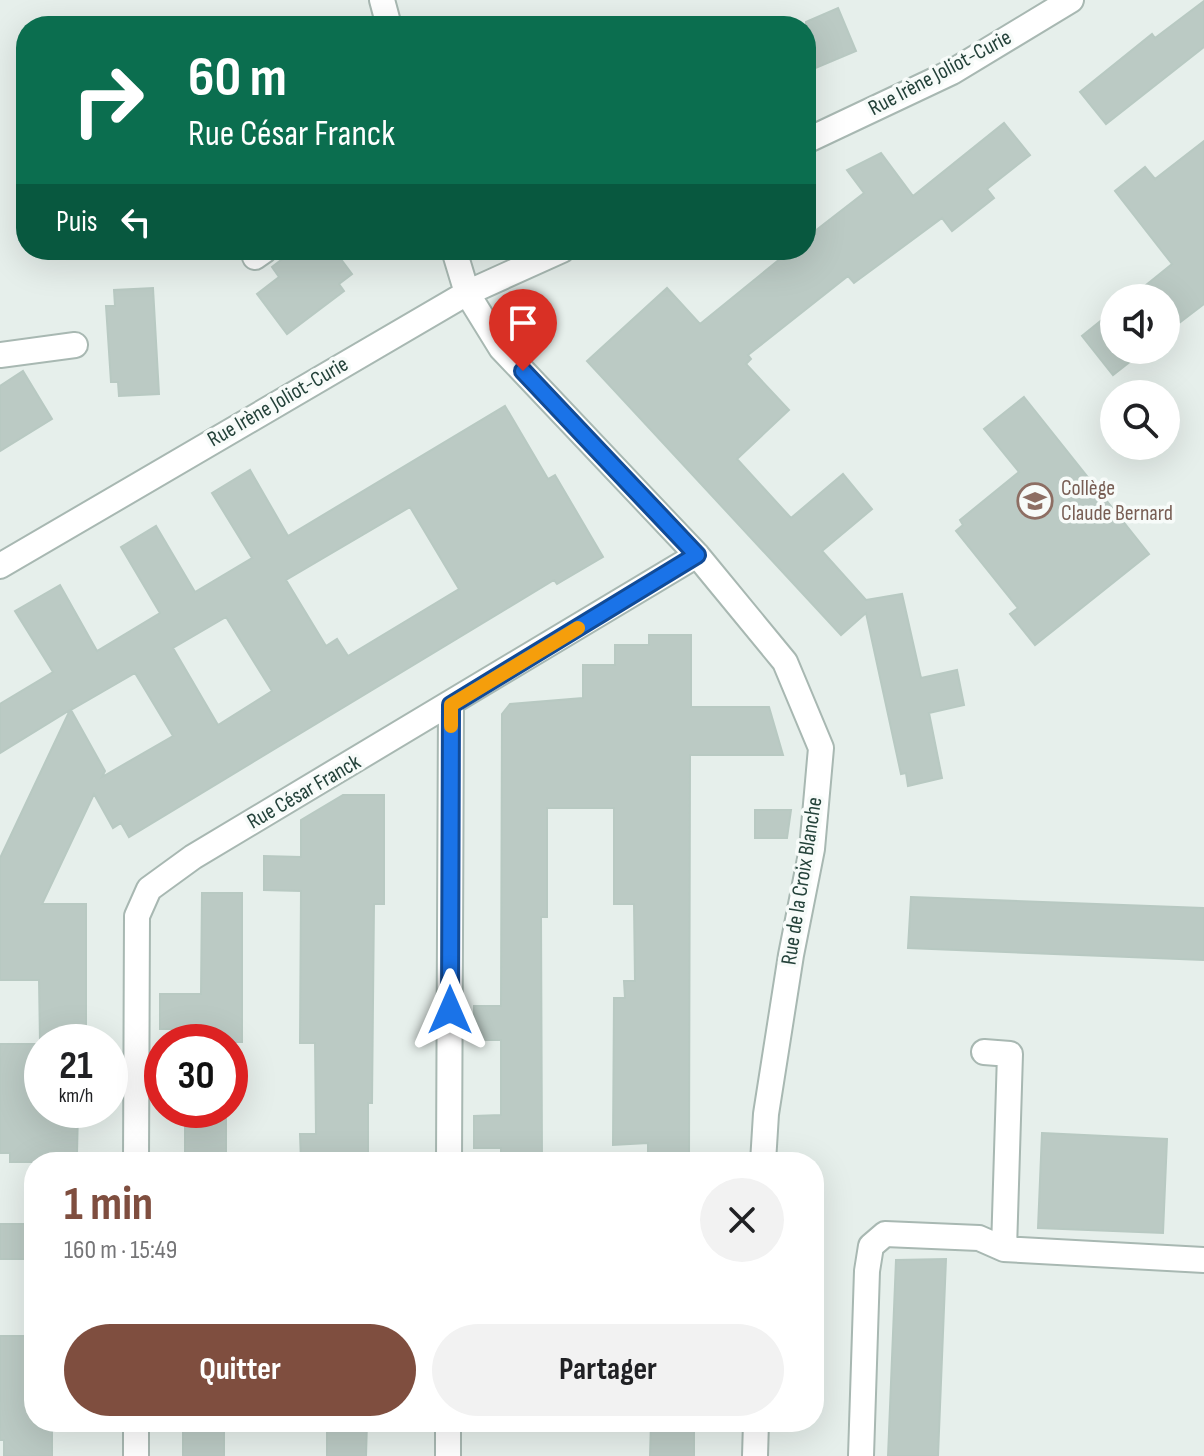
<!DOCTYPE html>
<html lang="fr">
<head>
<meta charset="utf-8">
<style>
  body { margin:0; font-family:"Sofia Sans Condensed",sans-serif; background:#f2f2f2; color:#202124; height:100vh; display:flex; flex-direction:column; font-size:30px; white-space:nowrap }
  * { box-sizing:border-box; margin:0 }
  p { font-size:26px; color:#757577 }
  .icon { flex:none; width:44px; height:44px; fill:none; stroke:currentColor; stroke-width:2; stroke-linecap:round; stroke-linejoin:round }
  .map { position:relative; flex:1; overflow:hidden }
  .details { position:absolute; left:24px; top:1152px; width:800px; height:280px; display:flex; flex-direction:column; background:#fff; border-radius:32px; box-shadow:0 8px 32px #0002 }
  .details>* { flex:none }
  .top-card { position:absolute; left:16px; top:16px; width:800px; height:244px; border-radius:32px; box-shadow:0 8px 32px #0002; background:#0b6e4f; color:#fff; overflow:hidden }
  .fabs { position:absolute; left:1100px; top:284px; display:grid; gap:16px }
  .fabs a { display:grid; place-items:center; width:80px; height:80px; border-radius:50%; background:#fff; box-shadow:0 8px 32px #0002; font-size:40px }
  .speed { position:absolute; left:24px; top:1024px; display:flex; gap:16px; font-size:40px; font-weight:700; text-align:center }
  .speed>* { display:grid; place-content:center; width:104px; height:104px; border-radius:50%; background:#fff; box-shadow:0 8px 32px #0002; line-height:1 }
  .speed small { font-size:20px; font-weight:400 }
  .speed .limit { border:12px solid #d22; background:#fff; color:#111 }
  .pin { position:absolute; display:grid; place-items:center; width:68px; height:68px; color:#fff; margin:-82px -34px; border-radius:50% 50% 50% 0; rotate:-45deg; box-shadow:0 0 8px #0007 }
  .pin .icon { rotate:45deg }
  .me { position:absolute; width:88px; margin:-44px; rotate:0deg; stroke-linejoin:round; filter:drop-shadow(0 0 6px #0008) }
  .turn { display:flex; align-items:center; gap:28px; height:168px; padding:0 40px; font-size:36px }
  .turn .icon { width:104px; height:104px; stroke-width:2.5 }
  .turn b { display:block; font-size:56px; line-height:68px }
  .then { display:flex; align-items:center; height:76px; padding:0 40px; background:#0003; gap:16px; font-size:30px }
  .round { display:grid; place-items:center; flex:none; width:84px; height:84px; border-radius:42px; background:#f2f2f2 }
  .overview { display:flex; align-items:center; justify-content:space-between; height:136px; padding:0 40px }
  h1 { font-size:48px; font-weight:700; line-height:60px; color:#7f4e3f }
  .primary-button { display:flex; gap:16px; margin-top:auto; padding:16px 40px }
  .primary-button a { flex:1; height:92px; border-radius:48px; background:#7f4e3f; color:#fff; font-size:32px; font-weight:700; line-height:92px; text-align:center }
  .primary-button a+a { background:#f2f2f2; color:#202124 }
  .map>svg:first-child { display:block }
  .building { fill:#bbcac4; stroke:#b8c9c2; stroke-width:2; fill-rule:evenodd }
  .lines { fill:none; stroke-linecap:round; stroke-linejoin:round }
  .minor-casing { stroke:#a8b8b2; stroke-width:28 }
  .minor { stroke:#fff; stroke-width:24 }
  .route-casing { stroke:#114b97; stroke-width:20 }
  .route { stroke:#1a73e8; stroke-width:14 }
  .slow { stroke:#f59e0b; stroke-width:14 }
  .labels { text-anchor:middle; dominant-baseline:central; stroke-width:7; stroke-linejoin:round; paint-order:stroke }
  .street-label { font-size:22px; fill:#24423a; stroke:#f7fbf9 }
  .education-label { font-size:22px; fill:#785e54; stroke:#f7fbf9; text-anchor:start }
</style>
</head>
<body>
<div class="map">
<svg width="1204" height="1456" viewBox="0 0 1204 1456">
  <rect width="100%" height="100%" fill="#e6efeb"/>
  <!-- building -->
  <path class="building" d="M1204 1V47L1106 124 1080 92 1152 34 1155 38Z
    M838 8 856 51 806 72V22Z
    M1004 123 1030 155 987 189 994 198 952 231 942 218 854 283 848 276 748 355 751 359 746 364 789 410 737 459 791 518 843 474 872 509 822 551 866 600 902 594 921 678 957 670 964 705 929 713 942 778 908 786 906 773 901 774 866 613 841 635 587 361 667 288 700 324 791 250H806V238L864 193 847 170 881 153 913 196Z
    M1204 141V304L1166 333V298H1130L1172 264 1115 191 1145 167 1155 179Z
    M294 250H334L352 274 339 284 344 291 287 334 257 294 279 277 272 267Z
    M153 288 159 394 119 396 118 382H111L106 306H115L114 290Z
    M1114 310V350H1145L1113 375 1082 336Z
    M23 371 52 419 0 451V386Z
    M1024 397 1149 554 1035 645 1010 614 1018 608 956 531 963 525 960 520 1019 472 984 429Z
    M505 406 548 479 555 475 603 557 557 584 554 580 129 837 121 823 113 828 94 794 42 904H86V1042H40L39 980H0V858L70 710 0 753V704L53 672 15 611 60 585 97 651 160 613 121 547 156 526 195 592 252 558 212 493 250 470 288 536ZM410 507 459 589 348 656 337 639 326 646 286 580ZM226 617 272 691 218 725 173 648ZM135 673 173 736 102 777 105 771 71 710Z
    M649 635H691V707H769L783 755H690L689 1162H648V1143L613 1145 614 998H625L624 981H635L634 904H614V808H547V917H541L542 1162H501V1148H474V1116L501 1115V1040H474V1006H501L502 714 510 704 583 698V665H615V645H649Z
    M343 795H384V904H374L372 1103H368V1162H301L300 1134H316L315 1043H300L301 891 264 890V856L301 857V820Z
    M755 810H791L787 838H755Z
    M202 893H242V1042H201V1029H160V994H201Z
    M911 897 1204 908V960L908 948Z
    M0 1044H42V1110H78L77 1154H53V1162H10V1153H0Z
    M185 1110H226V1162H185Z
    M1042 1133 1167 1139 1163 1233 1038 1228Z
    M0 1224H34V1259H0Z
    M946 1259 938 1456H888L896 1260Z
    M0 1336H34V1422H52V1456H4V1440H0Z
    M183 1422H224V1456H183Z
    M327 1422H367L366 1456H327Z
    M651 1422H694V1456H650Z"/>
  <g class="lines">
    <defs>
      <path id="minor" d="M382 0 389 26
        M806 141 952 72 1071 0
        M454 250 467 293 501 348 697 555 785 662 821 748 812 849 791 955 766 1114 763 1162
        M255 257 265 250
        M0 355 75 345
        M0 566 467 293 562 250
        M984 1052 1010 1054 1004 1249
        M136 1162 137 916 149 889 193 857 697 555
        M449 1162 451 705
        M136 1456V1422
        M448 1456V1422
        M755 1456 756 1422
        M861 1456 867 1271 871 1246 885 1234 979 1238 1004 1249 1204 1260"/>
    </defs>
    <!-- minor casing -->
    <use href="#minor" class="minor-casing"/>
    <!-- minor -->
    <use href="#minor" class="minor"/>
  </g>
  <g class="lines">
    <defs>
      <path id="route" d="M450 1010 451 705 697 555 523 371"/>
    </defs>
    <!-- route casing -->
    <use href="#route" class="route-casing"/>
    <!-- route -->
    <use href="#route" class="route"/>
    <!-- slow -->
    <path class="slow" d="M451 726V705L578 628"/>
  </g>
  <!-- icons -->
  <defs>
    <symbol id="school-ring" viewBox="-11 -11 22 22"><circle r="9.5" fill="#f7fbf9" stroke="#8d6e63" stroke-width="1.5"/><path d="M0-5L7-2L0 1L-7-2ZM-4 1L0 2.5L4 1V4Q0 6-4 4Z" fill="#8d6e63"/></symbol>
  </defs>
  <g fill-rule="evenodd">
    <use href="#school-ring" x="1015" y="481" width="40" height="40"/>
  </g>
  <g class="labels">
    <!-- street labels -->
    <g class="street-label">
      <text transform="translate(940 73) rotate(-28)">Rue Irène Joliot-Curie</text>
      <text transform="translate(278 402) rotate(-30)">Rue Irène Joliot-Curie</text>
      <text transform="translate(304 792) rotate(-30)">Rue César Franck</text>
      <text transform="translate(802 881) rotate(-81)">Rue de la Croix Blanche</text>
    </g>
    <!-- education labels -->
    <g class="education-label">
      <text x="1061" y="488">Collège<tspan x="1061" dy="25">Claude Bernard</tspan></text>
    </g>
  </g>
</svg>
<div class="fabs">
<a><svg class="icon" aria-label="sound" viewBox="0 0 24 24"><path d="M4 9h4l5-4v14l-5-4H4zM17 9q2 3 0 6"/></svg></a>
<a><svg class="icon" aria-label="search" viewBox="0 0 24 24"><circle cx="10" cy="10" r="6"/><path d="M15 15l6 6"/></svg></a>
</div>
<div class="speed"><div>21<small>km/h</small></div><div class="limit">30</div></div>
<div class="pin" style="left:523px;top:371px;background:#d93025"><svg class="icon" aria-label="arrive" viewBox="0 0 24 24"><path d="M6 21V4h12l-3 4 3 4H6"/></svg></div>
<svg class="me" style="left:450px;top:1010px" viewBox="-20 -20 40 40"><path d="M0-17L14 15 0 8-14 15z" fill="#1a73e8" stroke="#fff" stroke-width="4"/></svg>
<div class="top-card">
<div class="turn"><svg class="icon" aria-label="right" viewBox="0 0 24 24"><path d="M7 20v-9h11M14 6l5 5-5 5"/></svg><div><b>60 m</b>Rue César Franck</div></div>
<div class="then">Puis<svg class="icon" aria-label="left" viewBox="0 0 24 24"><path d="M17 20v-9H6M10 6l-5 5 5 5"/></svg></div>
</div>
<section class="details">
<div class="overview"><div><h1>1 min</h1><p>160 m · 15:49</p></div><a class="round"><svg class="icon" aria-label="close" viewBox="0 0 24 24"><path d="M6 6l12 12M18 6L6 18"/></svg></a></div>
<div class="primary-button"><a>Quitter</a><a>Partager</a></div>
</section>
</div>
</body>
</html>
